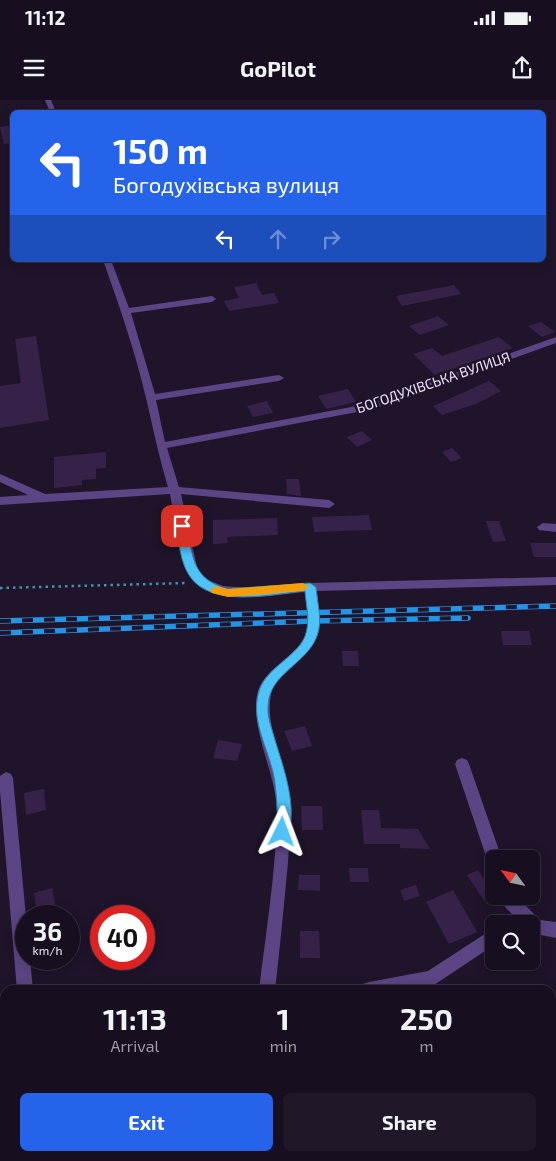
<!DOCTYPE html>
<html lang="en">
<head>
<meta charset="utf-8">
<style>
  body { margin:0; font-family:"Exo 2",sans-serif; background:#201829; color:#f1f3f6; height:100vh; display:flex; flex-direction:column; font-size:19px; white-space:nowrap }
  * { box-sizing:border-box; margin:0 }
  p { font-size:16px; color:#9e9ca5 }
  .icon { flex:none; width:28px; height:28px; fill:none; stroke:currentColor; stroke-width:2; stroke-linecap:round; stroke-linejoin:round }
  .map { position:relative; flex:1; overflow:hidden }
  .drawer { position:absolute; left:0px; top:885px; width:556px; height:176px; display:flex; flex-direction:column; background:#170f20; border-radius:15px 15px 0 0; box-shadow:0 2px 12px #0003,0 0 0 1px #362f3e }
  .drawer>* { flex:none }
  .top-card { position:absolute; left:10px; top:10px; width:536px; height:152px; border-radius:8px; box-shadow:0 2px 12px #0003,0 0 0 1px #362f3e; background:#2563eb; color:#fff; overflow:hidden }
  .needle { width:32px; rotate:303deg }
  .buttons { position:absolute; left:485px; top:750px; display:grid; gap:10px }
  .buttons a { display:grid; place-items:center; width:55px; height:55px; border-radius:8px; background:#170f20; box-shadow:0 2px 12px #0003,0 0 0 1px #362f3e; font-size:25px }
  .speed { position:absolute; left:15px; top:805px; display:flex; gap:10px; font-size:25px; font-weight:700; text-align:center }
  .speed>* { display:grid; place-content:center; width:65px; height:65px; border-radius:50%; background:#170f20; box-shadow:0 2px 12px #0003,0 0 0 1px #362f3e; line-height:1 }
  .speed small { font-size:12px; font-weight:400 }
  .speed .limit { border:8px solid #d22; background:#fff; color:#111 }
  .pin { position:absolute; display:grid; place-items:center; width:42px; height:42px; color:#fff; margin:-21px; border-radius:10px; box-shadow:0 2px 8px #0006 }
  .me { position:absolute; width:55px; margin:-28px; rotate:3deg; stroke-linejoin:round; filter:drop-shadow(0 0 4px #0008) }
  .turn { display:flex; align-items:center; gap:18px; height:105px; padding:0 20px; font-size:22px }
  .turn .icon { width:65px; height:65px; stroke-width:2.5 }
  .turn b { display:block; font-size:35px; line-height:42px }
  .lanes { display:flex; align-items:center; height:48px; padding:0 20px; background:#0003; justify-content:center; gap:25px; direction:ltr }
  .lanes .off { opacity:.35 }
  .eta { display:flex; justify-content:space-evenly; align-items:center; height:85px; text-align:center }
  .eta b { font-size:30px; font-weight:700; line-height:35px }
  .primary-button { display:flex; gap:10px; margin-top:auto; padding:10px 20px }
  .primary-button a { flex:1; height:58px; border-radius:8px; background:#2563eb; color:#fff; font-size:20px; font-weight:700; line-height:58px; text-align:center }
  .primary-button a+a { background:#201829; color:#f1f3f6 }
  .status { display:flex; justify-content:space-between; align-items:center; height:35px; padding:0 25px; background:#170f20; direction:ltr }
  .status svg { height:14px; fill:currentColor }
  header { display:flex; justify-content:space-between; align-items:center; height:65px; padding:0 20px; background:#170f20; font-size:22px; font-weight:700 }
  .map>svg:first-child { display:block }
  .building { fill:#362249 }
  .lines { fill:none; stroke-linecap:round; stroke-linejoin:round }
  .path { stroke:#3f94b1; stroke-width:2.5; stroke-dasharray:2.5 4; stroke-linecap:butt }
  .minor { fill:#5b4584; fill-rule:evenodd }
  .rail-casing { stroke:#2295e6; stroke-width:5.5 }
  .rail { stroke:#1f142a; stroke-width:4; stroke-dasharray:11; stroke-linecap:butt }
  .route { fill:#4fc3f7; stroke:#337fa1 }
  .slow { fill:#f59e0b }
  .labels { text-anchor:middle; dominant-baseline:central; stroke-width:5; stroke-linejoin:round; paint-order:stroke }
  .far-street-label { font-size:14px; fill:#ece1fc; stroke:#1f142a }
</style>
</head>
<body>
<div class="status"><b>11:12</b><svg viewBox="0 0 49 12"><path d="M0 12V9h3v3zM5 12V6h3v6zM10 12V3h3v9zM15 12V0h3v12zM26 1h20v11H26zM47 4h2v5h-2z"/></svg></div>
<header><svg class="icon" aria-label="menu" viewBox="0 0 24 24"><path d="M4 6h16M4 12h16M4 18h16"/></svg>GoPilot<svg class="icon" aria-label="share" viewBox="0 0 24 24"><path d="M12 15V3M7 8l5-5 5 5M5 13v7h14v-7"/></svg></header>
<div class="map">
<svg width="556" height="1061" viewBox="0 0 556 1061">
  <rect width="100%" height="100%" fill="#1f142a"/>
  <!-- building -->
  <path class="building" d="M12 25V43L4 44 0 27Z
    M256 183 262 195 274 193 279 203 229 211 224 201 239 198 234 187Z
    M454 185 461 194 402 206 396 196Z
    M438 216 449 225 420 235 409 226Z
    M541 222 555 232 542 237 528 226Z
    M36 236 49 320 0 328V286L21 283 15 239Z
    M499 237 513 248 435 275 413 254 432 248 442 256Z
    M489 281 501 291 476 304 442 315 433 306Z
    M348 289 356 302 326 309 318 296Z
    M267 301 273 313 253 317 247 306Z
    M362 331 372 340 357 347 347 337Z
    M452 348 462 358 451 362 442 352Z
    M106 352V368L96 369V379L82 380V385L54 388V357Z
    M286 379H299L301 396 287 394Z
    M369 415 372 430 314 432 312 417Z
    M277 418 278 435 227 437 228 443 213 444V420Z
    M486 421H499L506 441 493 442Z
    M530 443H556V457H534Z
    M501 531H529L532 545H503Z
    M342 551H358L359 566H343Z
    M305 626 312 646 292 651 284 631Z
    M218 640 242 644 237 661 213 658Z
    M44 689 46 710 26 715 24 693Z
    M301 706H322L323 730H302Z
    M361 710H379L381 728 418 729 430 749 400 748V744H364Z
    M349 768H368L369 782H350Z
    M478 770 494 794 483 799 467 775Z
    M299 775H320V791L298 790Z
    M416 785 420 796 404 801 400 790Z
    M52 788 56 809 37 814 34 793Z
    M453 790 477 832 449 844 426 802Z
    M300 831H319L320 858H300Z"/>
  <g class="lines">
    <!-- path -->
    <path class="path" d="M0 488 188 483"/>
    <!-- minor -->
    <path class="minor" d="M45 0H51L56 12H50Z
      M103 160H111L129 208 212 196 216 199 212 202 131 213 155 294 279 275 284 278 279 281 156 300 165 342 367 304 556 237V243L373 309 167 348 179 387 329 400 335 404 329 408 181 394 197 467 205 479 223 486 253 488 310 483 556 477V485L317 491C322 539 320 541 286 573 279 579 272 586 271 594 264 632 291 673 291 713 291 729 289 746 288 762 284 805 280 847 275 890H259C266 832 276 771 277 713 277 674 248 626 258 591 266 566 299 556 306 533 310 520 306 505 305 492 266 496 197 511 183 462 177 440 174 416 170 394L0 405V397L28 395 0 382V374L45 394 168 387C159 357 153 328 146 298 135 251 119 205 103 160Z
      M543 423 556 424V432L539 430 537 427Z
      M462 658 467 660 469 664 502 759H494V765L490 764 487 759 455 664 457 660Z
      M6 672 11 674 13 678 26 817V859H30L33 890H17L0 691V676Z
      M500 796H516L540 820 556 822V838L531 833V824H522L505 807Z
      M494 828V845L431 887 415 890H361L363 884 369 882 428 871Z
      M31 1056H49V1061H31Z
      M246 1056H264V1061H246Z"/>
    <defs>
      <path id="rail" d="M0 521 556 506
        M0 533 314 521 468 518"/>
    </defs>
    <!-- rail casing -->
    <use href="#rail" class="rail-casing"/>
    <!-- rail -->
    <use href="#rail" class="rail"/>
  </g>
  <!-- route -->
  <path class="route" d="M182 422 187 426C193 458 192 479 228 489L310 483 316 487C317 502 323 521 317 536 307 564 269 573 268 606 267 617 272 629 275 640 283 666 299 710 287 737L282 738 278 737C274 728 278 719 277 710 277 701 276 693 275 684 272 653 249 623 259 591 266 567 301 555 306 533 310 519 306 505 305 491 271 494 210 509 189 475 180 461 179 442 176 426Z"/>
  <!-- slow -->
  <path class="slow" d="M303 483 309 487 303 491 228 497 212 493 210 490 216 486 228 489Z"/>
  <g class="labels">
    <!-- far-street labels -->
    <g class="far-street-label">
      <text transform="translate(433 282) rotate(-19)">БОГОДУХІВСЬКА ВУЛИЦЯ</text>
    </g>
  </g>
</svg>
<div class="buttons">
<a><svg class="needle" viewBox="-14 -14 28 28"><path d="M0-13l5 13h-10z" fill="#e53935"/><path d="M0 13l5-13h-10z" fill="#9e9ca5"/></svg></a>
<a><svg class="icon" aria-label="search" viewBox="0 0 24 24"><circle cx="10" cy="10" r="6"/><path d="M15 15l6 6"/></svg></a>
</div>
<div class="speed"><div>36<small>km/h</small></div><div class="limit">40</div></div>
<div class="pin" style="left:182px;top:426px;background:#d93025"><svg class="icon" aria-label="arrive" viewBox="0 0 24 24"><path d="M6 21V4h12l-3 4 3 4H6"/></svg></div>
<svg class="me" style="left:282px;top:732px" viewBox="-20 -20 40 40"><path d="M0-17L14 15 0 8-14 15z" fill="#4fc3f7" stroke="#fff" stroke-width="4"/></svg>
<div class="top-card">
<div class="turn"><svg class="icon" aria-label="left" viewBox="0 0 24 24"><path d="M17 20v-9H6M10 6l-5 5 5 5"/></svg><div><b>150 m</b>Богодухівська вулиця</div></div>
<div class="lanes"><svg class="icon" aria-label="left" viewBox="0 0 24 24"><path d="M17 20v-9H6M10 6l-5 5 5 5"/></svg><svg class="icon off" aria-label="ahead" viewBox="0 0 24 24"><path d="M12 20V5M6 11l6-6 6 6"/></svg><svg class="icon off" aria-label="right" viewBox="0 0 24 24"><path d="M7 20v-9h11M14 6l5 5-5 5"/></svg></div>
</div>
<section class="drawer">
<div class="eta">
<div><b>11:13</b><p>Arrival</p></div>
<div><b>1</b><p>min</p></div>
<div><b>250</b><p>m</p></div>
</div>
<div class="primary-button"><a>Exit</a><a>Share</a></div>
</section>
</div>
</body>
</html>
